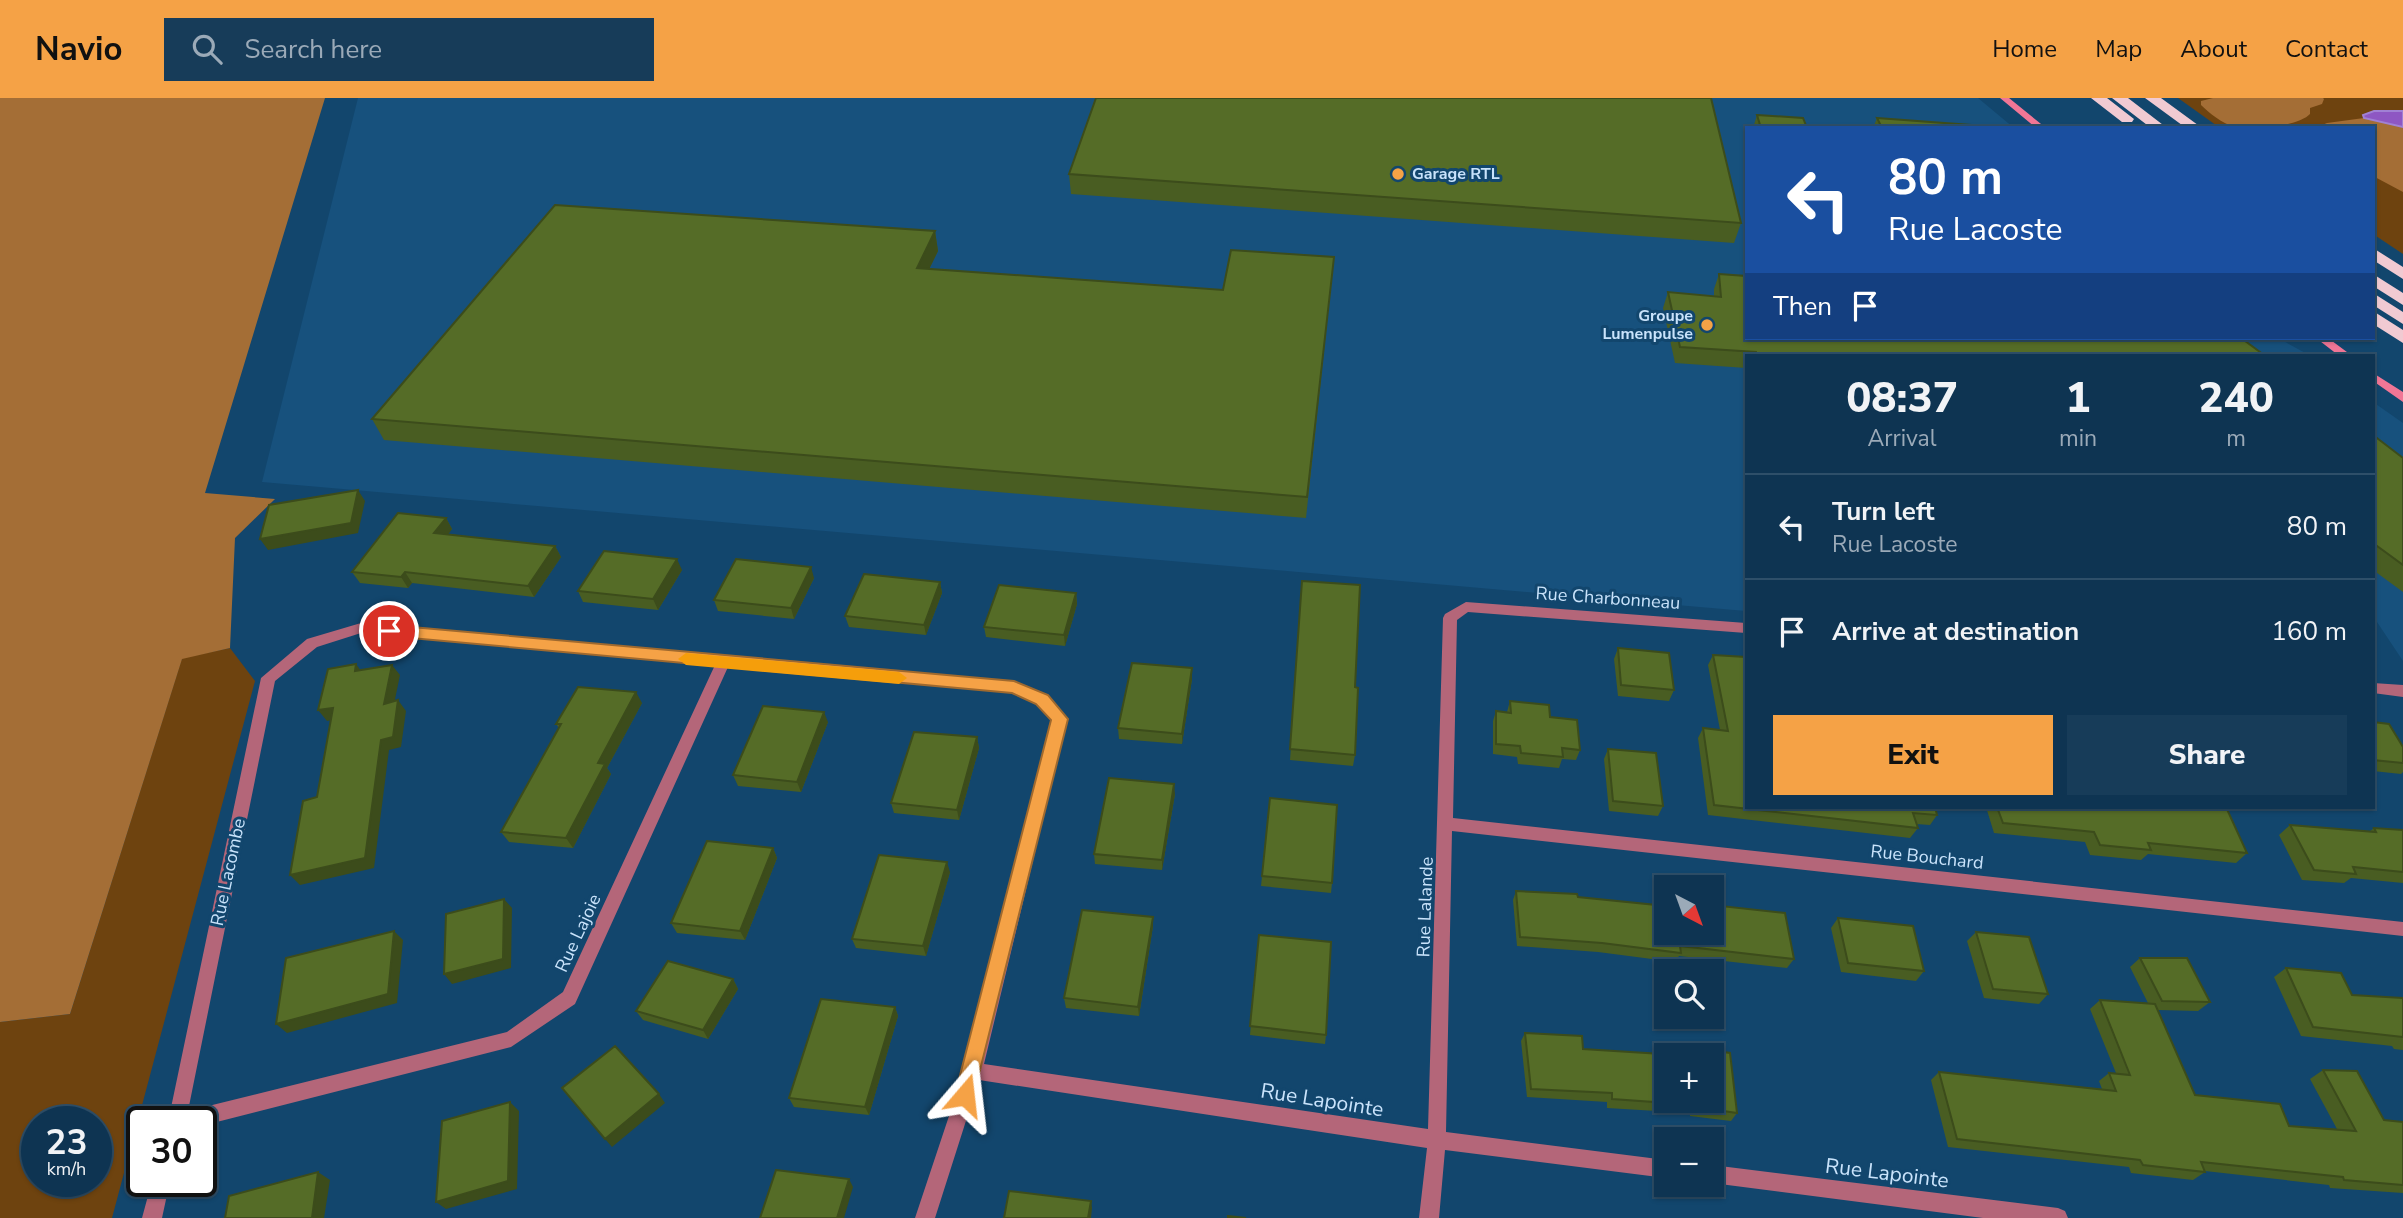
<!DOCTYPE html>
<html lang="en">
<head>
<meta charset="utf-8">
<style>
  body { margin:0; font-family:"Nunito Sans",sans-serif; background:#173c59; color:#f1f3f6; height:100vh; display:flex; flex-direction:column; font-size:26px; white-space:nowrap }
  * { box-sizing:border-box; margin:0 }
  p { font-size:23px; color:#9baab8 }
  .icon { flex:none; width:38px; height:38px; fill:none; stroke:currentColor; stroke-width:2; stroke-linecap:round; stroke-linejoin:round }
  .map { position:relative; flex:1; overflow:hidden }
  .panel { position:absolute; left:1745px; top:256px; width:630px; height:455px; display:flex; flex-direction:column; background:#0e3452; border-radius:0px; box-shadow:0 2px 5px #0004,0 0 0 2px #2e4f69 }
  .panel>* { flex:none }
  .banner { position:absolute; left:1745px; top:28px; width:630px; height:214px; border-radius:0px; box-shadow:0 2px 5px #0004,0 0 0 2px #2e4f69; background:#1a4fa0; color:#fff; overflow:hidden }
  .needle { width:46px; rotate:139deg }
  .buttons { position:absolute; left:1654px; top:777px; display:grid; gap:14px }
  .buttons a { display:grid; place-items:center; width:70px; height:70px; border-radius:0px; background:#0e3452; box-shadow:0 2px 5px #0004,0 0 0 2px #2e4f69; font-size:35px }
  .speed { position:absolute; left:21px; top:1008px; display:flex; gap:14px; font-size:35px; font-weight:700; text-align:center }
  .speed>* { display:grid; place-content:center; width:91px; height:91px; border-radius:50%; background:#0e3452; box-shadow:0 2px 5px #0004,0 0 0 2px #2e4f69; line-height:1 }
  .speed small { font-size:18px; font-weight:400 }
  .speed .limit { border:4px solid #111; border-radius:10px; background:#fff; color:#111 }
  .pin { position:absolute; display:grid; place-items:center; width:60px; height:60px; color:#fff; margin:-30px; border:4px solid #fff; border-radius:50%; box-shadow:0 2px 7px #0007 }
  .me { position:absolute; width:77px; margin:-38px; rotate:17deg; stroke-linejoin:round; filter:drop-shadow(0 0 5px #0008) }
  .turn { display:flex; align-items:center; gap:24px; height:147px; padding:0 28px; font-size:32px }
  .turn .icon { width:91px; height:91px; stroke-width:2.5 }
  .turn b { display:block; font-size:49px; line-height:60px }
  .then { display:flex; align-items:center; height:66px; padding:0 28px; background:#0003; gap:14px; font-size:26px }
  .eta { display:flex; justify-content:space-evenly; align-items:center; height:119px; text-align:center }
  .eta b { font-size:42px; font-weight:800; line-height:49px }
  .cta { display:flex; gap:14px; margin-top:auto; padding:14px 28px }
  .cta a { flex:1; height:80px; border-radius:0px; background:#f5a246; color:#111; font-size:28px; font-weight:800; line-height:80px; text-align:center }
  .cta a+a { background:#173c59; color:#f1f3f6 }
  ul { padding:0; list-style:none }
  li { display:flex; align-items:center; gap:21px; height:105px; padding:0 28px; border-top:2px solid #2e4f69 }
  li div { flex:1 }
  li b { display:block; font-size:26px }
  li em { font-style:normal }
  header { display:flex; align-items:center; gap:42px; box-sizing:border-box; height:98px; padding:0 35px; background:#f5a246; color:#111 }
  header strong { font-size:33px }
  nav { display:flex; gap:38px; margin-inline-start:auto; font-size:24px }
  .search { width:490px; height:63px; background:#173c59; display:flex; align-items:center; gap:18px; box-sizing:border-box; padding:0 24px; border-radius:0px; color:#9baab8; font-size:26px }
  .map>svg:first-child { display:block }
  .built { fill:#17517d }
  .green { fill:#6e430f; fill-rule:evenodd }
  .forest { fill:#a46e36 }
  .water { fill:#8e57c3; stroke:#a081d4; stroke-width:2 }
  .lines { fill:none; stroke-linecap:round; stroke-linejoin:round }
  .street { fill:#b46679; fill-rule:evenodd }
  .secondary { fill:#f17696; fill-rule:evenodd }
  .highway { fill:#f1cad2; fill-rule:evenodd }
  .wall { fill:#495d22 }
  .shaded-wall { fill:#3c4c1b }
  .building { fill:#556c27; stroke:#3c4c1b; stroke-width:2 }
  .route { fill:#f5a246; stroke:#9f692e; stroke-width:2 }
  .slow { fill:#f59e0b }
  .poi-dot { fill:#f5a246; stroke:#12466d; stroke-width:2.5 }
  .labels { text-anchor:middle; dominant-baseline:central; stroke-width:6; stroke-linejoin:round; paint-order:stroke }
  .far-poi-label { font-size:16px; font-weight:bold; fill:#c9e3fb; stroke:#12466d; text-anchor:start }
  .street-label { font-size:18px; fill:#c9e3fb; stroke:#12466d }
  .near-street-label { font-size:21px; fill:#c9e3fb; stroke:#12466d }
</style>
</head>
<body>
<header>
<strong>Navio</strong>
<div class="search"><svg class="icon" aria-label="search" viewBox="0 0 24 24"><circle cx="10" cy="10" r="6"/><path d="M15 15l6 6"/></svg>Search here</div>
<nav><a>Home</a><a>Map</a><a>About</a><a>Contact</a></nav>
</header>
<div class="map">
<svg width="2403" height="1120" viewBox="0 0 2403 1120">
  <rect width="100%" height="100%" fill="#12466d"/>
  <!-- built -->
  <path class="built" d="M358 0H1978L2014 30H1746V240H2278L2309 257H1746V513L262 384Z
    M2373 304 2403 325V563L2373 518Z"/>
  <!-- green -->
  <path class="green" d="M2178 0H2403V156L2373 136V30H2220Z
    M230 550 255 583 112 1120H0V924L70 916 182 560ZM37 1024H96V1083H37Z"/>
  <!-- forest -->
  <path class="forest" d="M0 0H325L205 395 275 401 235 440 230 550 182 561 70 916 0 924Z
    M2213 0H2323L2324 1 2322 6 2310 10V16C2299 28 2249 34 2234 29 2222 25 2209 15 2201 7V3Z
    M2364 20 2403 29V94L2373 78V30H2315L2327 25Z"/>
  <!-- water -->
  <path class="water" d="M2374 13H2403V29L2364 20 2363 17Z"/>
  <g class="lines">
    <!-- street -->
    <path class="street" d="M1466 504 1746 525V535L1468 514 1457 522 1453 720 2403 824V838L1452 733 1446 1034 1666 1062V1080L1445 1052 1439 1120H1419L1427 1050 979 982 935 1120H915L964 973 1052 622 1037 605 1012 594 728 569 575 906 511 949 201 1028V1024H168L261 580 307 541 361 525 1014 584 1047 597 1067 621 984 966 1428 1031 1443 520 1445 516ZM361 535 715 567 563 894 507 934 188 1013 275 583 317 549Z
      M2373 585 2403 587V599L2373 595Z
      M1712 1067 2058 1110 2065 1113 2068 1120H1983L1712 1085Z
      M152 1083H170L162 1120H142Z"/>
    <!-- secondary -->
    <path class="secondary" d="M2000 0H2009L2046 30H2036Z
      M2316 240H2328L2351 257H2338Z
      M2373 275 2403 294V304L2373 283Z"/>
    <!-- highway -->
    <path class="highway" d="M2091 0H2107L2134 21 2132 24H2122Z
      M2112 0H2128L2167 30H2151Z
      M2145 0H2161L2202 30H2186Z
      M2373 150 2403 169V181L2373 162Z
      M2373 176 2403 195V207L2373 188Z
      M2373 195 2403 214V226L2373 207Z
      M2373 213 2403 232V245L2373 226Z"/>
  </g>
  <!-- wall -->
  <path class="wall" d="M1757 17 1807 30H1753Z
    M1877 20 1972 30H1873Z
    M1069 76 1741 125 1734 145 1071 96Z
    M935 133 938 153 929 171 1223 192 1334 159 1306 420 384 342 372 321Z
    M1719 176 1746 240 2264 257H1746V270L1675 265 1663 210 1668 194 1714 199V191Z
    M2373 337 2403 360V494L2373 472Z
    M446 420 452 431 448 436 555 448 561 459 534 499 412 485 408 490 360 485 352 474Z
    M682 472 658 512 583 504 578 493Z
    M814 480 794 521 718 513 714 502Z
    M1302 483 1355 589V657L1353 668 1290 662Z
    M940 484 942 495 926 537 849 529 845 518Z
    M1076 495 1077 506 1065 548 986 539 984 529Z
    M1618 550 1674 592 1669 603 1618 598 1614 561Z
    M1713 557 1746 709H1935L1937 717 1930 727 1916 726 1918 730 1910 740 1708 717 1698 640 1703 630 1720 632 1708 567Z
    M1192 581 1182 646 1119 641 1118 630Z
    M1510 603 1550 619 1580 652 1576 662 1562 661 1559 670 1518 666 1517 659 1493 656V623L1496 613 1507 614Z
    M642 605 607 670 611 676 573 750 509 744 501 734 559 630 556 626Z
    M828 624 801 694 738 688 733 677Z
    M2373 624 2403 649V674L2401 676 2373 673Z
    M977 639 979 650 959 722 894 715 891 705Z
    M1608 651 1663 708 1658 718 1609 713 1604 661Z
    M1175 696 1162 772 1095 766 1094 756Z
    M1986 709H2226L2247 755 2236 765 2148 756 2141 762 2090 757 2085 744 1994 735Z
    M2290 727 2369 734 2374 730 2403 732V785L2351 780 2344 785 2302 782 2279 737Z
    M773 750 777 760 745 842 677 835 671 825Z
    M950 774 926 858 856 850 852 841Z
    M1262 778 1332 785 1331 795 1261 788Z
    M1516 793 1578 799 1794 861 1787 870 1679 858 1675 864 1598 854 1517 848 1513 802Z
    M1153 819V828L1139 918 1066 910 1064 900Z
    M1838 820 1924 873 1916 883 1841 874 1831 830Z
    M1976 834 2048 896 2039 906 1984 900 1967 843Z
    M1259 837 1326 937 1325 946 1250 937Z
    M2140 860 2210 904 2198 913 2158 912 2195 997 2289 1028 2337 1031 2310 981 2323 972 2384 1022 2403 1024V1095L2330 1090 2329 1087 2205 1073V1074L2193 1082 2131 1075 2129 1069 1948 1049 1931 982 1939 974 2102 991 2099 983 2109 975H2116L2090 911 2100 902 2148 905 2130 869Z
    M2286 870 2352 897 2403 900V952L2394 951 2392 948 2301 938 2274 879Z
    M733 881 738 891 708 941 643 922 636 913Z
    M895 909 898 918 869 1017 794 1009 789 1000Z
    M1525 935 1582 938 1583 951 1678 957H1666V1003H1712V957H1684L1690 949 1730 955 1737 1015 1731 1023 1690 1018V1015L1607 1010V1004L1527 999 1521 943Z"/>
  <!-- shaded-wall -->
  <path class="shaded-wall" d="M935 133 938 153 920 190 917 170Z
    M358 392 365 403 358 435 268 452 260 441Z
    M446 420 452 431 441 446 434 435Z
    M555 448 561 459 534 499 528 488Z
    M677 461 682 472 658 512 653 501Z
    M811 469 814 480 794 521 791 510Z
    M405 474 412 485 408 490 401 479Z
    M940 484 942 495 926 537 924 527Z
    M1076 495 1077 506 1065 548 1064 537Z
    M356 566 364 577 355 573Z
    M392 567 400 577 392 616 384 606Z
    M1192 570V581L1182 646V636Z
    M636 594 642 605 607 670 611 676 573 750 566 740 598 665Z
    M398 602 406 613 401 649 389 652 374 770 300 787 290 777 381 642Z
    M333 610 341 620 327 623 318 612Z
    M824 614 828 624 801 694 797 684Z
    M977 639 979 650 959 722 957 712Z
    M1174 686 1175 696 1162 772V762Z
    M773 750 777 760 745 842 740 833Z
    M947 764 950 774 926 858 923 848Z
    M504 801 512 810 511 870 452 886 444 876Z
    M1153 819V828L1139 918 1138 909Z
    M394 833 403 842 397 905 287 935 276 926Z
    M733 881 738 891 708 941 703 932Z
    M895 909 898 918 869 1017 865 1009Z
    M659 996 665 1005 612 1049 605 1041Z
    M510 1004 519 1013 517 1091 446 1111 436 1104Z
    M318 1074 330 1082 324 1120H312Z
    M849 1081 853 1089 844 1120H837Z
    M1091 1103 1092 1110 1091 1120H1088Z"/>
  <!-- building -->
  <path class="building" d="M1096 0H1711L1741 125 1069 76Z
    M1757 17 1803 20 1807 30H1761Z
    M1877 20 1971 27 1972 30H1882Z
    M555 107 935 133 917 170 1223 192 1231 152 1334 159 1307 399 372 321Z
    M1719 176 1746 178V240H2241L2264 257H1757L1756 254 1680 249 1668 194 1721 199Z
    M2373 337 2403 360V467L2373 445Z
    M358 392 351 425 260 441 269 407Z
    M398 415 446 420 434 435 555 448 528 488 405 474 401 479 352 474Z
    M604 453 677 461 653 501 578 493Z
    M736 461 811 469 791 510 714 502Z
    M864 476 940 484 924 527 845 518Z
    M1302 483 1360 487 1355 589 1358 590 1355 657 1290 651Z
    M999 487 1076 495 1064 537 984 529Z
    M1618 550 1669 555 1674 592 1621 587Z
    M1713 557 1746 559V709H1935L1937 717 1913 715 1918 730 1714 707 1703 630 1728 633Z
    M1132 565 1192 570 1182 636 1118 630Z
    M356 566 355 573 392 567 384 606 398 602 393 639 381 642 365 760 290 777 303 703 317 699 333 610 318 612 328 571Z
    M578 589 636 594 598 665 605 666 566 740 501 734 561 626H556Z
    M1510 603 1549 607 1550 619 1577 622 1580 652 1562 650 1563 659 1521 655 1520 648 1496 646V613L1511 615Z
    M763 608 824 614 797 684 733 677Z
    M2373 624 2389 626 2403 649V665L2373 662Z
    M914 634 977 639 957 712 891 705Z
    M1608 651 1656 655 1663 708 1613 703Z
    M1109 680 1174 686 1162 762 1094 756Z
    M1270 700 1337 707 1332 785 1262 778Z
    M1997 709H2226L2247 755 2148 745 2151 752 2100 747 2094 734 2003 725Z
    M2290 727 2376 734 2374 730 2403 732V774L2353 769 2356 776 2314 772Z
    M707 743 773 750 740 833 671 825Z
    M879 757 947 764 923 848 852 841Z
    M1516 793 1577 796 1578 799 1666 808V835H1712V807L1785 815 1794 861 1680 848 1681 855 1602 845 1520 839Z
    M504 801 503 861 444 876 446 816Z
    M1082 812 1153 819 1138 909 1064 900Z
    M1838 820 1913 828 1924 873 1848 865Z
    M394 833 388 896 276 926 286 860Z
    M1976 834 2029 839 2048 896 1993 891Z
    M1259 837 1331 844 1326 937 1250 928Z
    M2140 860H2187L2210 904 2162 903Z
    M668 863 733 881 703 932 636 913Z
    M2286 870 2341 875 2352 897 2403 900V939L2313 929Z
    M821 901 895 909 865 1009 789 1000Z
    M2100 902 2155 906 2195 997 2280 1006 2289 1028 2356 1033 2323 972 2357 973 2384 1022 2403 1024V1087L2344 1082 2343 1079 2201 1064 2205 1074 2143 1067 2140 1062 1957 1041 1939 974 2116 993 2109 975 2130 977Z
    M1525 935 1582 938 1583 951 1678 957H1666V1003H1712V957H1691L1690 949 1730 955 1737 1015 1696 1009V1007L1612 1001V995L1531 991Z
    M615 948 659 996 605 1041 562 990Z
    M510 1004 508 1083 436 1104 442 1023Z
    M776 1072 849 1081 837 1120H760Z
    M318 1074 312 1120H225L229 1098Z
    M1009 1093 1091 1103 1088 1120H1004Z
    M1228 1118 1246 1120H1228Z"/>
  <!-- route -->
  <path class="route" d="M389 527 1014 583 1048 597 1068 621 972 1004 965 1007 958 1004 955 997 1051 622 1036 606 1012 595 389 538 381 533Z"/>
  <!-- slow -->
  <path class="slow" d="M686 555 899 574 907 580 899 586 686 567 678 561Z"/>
  <!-- markers -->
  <g class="poi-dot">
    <circle cx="1398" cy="76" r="7"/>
    <circle cx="1707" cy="227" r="7"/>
  </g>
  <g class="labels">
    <!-- far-poi labels -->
    <g class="far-poi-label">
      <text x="1412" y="76">Garage RTL</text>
      <text x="1693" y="218" text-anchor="end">Groupe<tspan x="1693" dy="18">Lumenpulse</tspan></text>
    </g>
    <!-- street labels -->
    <g class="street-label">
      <text transform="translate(1608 500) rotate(4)">Rue Charbonneau</text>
      <text transform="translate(1927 759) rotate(6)">Rue Bouchard</text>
      <text transform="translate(228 774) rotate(-78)">Rue Lacombe</text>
      <text transform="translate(1425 809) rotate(-88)">Rue Lalande</text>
      <text transform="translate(578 835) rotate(-65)">Rue Lajoie</text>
    </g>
    <!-- near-street labels -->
    <g class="near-street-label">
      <text transform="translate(1322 1002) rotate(9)">Rue Lapointe</text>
      <text transform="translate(1887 1075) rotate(7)">Rue Lapointe</text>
    </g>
  </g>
</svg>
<div class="buttons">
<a><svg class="needle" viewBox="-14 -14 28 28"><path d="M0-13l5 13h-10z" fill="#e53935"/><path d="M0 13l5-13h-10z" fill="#9baab8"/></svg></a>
<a><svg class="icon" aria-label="search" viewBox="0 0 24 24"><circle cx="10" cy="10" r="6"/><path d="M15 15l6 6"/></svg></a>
<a>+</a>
<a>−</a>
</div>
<div class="speed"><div>23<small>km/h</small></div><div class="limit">30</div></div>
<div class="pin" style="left:389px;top:533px;background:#d93025"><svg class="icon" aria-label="arrive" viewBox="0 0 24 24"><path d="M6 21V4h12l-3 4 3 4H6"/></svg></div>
<svg class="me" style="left:965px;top:997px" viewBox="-20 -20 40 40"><path d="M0-17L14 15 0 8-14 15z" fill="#f5a246" stroke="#fff" stroke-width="4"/></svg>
<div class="banner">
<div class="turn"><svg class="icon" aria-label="left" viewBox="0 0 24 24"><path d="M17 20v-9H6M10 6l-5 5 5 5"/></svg><div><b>80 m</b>Rue Lacoste</div></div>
<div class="then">Then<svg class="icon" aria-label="arrive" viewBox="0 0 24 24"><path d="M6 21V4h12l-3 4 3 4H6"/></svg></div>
</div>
<section class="panel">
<div class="eta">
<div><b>08:37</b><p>Arrival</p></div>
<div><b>1</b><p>min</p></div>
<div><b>240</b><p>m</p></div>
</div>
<ul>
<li><svg class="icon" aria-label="left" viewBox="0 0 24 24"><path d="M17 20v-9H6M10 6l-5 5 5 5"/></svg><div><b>Turn left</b><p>Rue Lacoste</p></div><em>80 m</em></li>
<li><svg class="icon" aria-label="arrive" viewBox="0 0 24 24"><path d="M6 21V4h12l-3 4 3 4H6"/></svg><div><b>Arrive at destination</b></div><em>160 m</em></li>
</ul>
<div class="cta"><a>Exit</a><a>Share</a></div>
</section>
</div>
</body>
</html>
